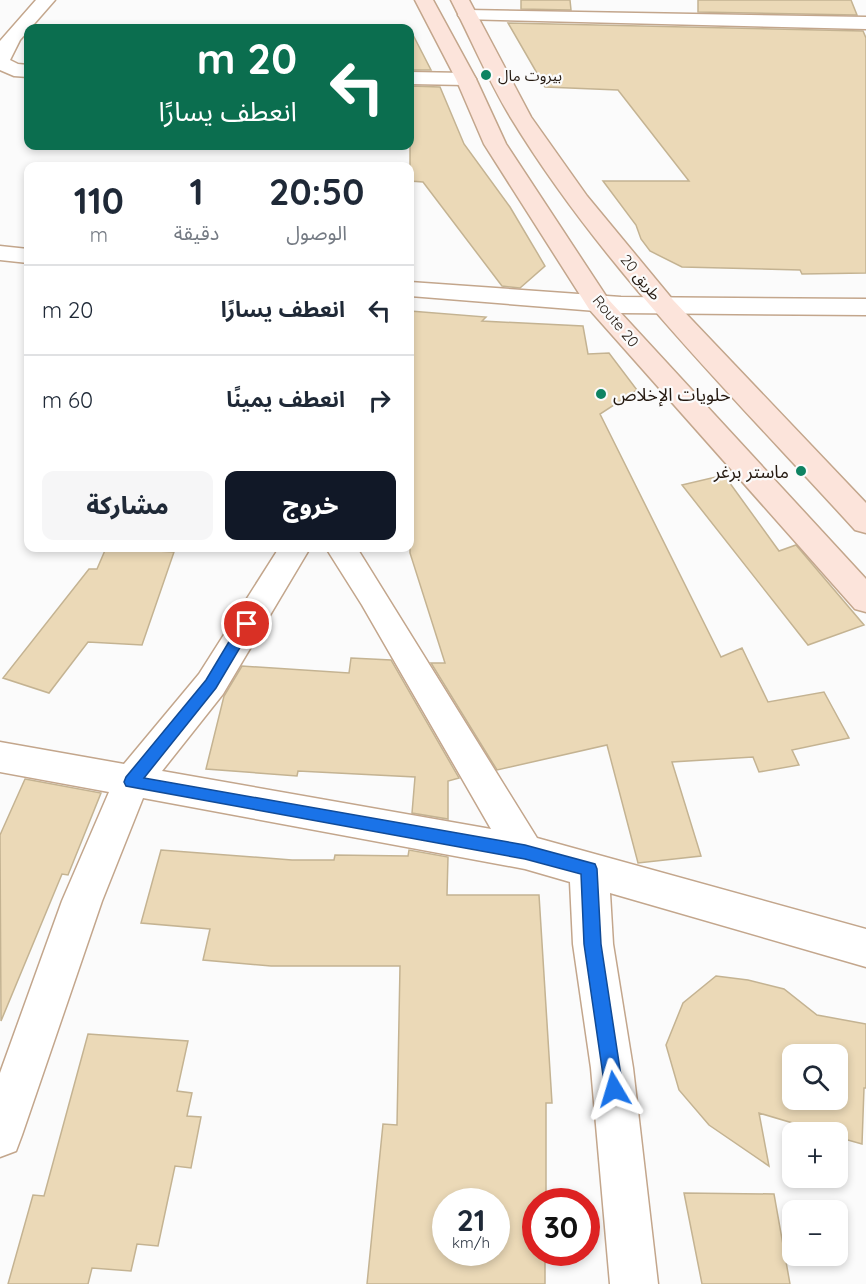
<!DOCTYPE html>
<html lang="ar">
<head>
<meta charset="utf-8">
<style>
  body { margin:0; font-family:Quicksand,"Noto Sans Arabic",sans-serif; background:#f6f6f7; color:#1f2937; direction:rtl; height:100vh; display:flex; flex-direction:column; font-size:22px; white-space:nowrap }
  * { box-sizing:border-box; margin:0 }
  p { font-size:20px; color:#747a83 }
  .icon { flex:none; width:33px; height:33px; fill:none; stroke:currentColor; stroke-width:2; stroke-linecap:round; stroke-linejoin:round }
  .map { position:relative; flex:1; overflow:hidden; direction:ltr }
  .sheet { position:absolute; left:24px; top:162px; width:390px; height:390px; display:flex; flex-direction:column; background:#fff; border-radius:12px; box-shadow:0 3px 9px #0003; direction:rtl }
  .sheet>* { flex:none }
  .guide { position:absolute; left:24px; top:24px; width:390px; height:126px; border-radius:12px; box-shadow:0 3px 9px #0003; direction:rtl; background:#0b6e4f; color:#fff; overflow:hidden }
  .controls { position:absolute; left:782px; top:1044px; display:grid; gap:12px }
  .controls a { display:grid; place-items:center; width:66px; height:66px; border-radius:12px; background:#fff; box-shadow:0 3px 9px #0003; font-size:30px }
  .speed { position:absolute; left:432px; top:1188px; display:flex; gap:12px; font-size:30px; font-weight:700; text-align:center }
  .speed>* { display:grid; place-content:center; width:78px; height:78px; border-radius:50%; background:#fff; box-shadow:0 3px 9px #0003; line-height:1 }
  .speed small { font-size:15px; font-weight:400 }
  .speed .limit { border:9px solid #d22; background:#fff; color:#111 }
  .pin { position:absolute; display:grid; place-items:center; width:51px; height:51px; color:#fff; margin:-26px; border:3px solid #fff; border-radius:50%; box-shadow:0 2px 6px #0007 }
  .me { position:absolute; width:66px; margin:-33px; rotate:353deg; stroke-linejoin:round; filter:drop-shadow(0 0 4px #0008) }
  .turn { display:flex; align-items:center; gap:21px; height:126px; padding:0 18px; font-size:27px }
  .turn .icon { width:78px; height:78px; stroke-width:2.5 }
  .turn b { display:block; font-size:42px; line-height:51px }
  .eta { display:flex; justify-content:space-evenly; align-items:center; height:102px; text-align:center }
  .eta b { font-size:36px; font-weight:800; line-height:42px }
  .primary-button { display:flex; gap:12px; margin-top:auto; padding:12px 18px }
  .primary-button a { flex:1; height:69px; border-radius:12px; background:#111827; color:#fff; font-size:24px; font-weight:800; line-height:69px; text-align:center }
  .primary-button a+a { background:#f6f6f7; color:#1f2937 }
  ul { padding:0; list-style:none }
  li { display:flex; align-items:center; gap:18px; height:90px; padding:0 18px; border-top:2px solid #e0e1e3 }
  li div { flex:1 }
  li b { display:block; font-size:22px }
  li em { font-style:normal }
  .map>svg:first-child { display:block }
  .building { fill:#ebd9b7; stroke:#c4b392; stroke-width:1.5; fill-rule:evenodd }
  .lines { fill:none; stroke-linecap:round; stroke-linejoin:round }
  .minor-casing { stroke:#c3a68c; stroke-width:3 }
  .tertiary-casing { stroke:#c3a68c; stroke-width:3 }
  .secondary-casing { stroke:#c3a68c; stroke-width:3 }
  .minor { fill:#fff; fill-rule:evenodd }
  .tertiary { fill:#fff; fill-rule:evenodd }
  .secondary { fill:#fce4db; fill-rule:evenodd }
  .route { fill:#1a73e8; stroke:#114b97; stroke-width:1.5 }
  .poi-dot { fill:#0e8362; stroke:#fbfbfb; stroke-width:2 }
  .labels { text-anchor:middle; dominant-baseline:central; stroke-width:4.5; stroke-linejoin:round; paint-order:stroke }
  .far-poi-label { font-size:15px; fill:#241910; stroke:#fbfbfb; text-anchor:start }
  .far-street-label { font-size:15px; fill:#241910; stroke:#fbfbfb }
  .poi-label { font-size:18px; fill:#241910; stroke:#fbfbfb; text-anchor:start }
</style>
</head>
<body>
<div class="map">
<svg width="866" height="1284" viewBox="0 0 866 1284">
  <rect width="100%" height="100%" fill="#fbfbfb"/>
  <!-- building -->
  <path class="building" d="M521 0H570L571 10 521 9Z
    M698 0H851L857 15 698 12Z
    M508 23 863 31 866 38V273L802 274 800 270 682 267 650 251 641 239 636 225 603 181H689L618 90 545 87Z
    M410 29 431 70H410Z
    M410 86 440 87 464 144 510 207 545 266 520 288 502 286 423 182 410 181Z
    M410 311 486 317 482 321 583 326 588 354 609 353 637 390 600 414 721 657 742 648 768 702 824 692 849 738 792 750 799 765 759 772 753 757 672 762 701 856 638 863 607 745 497 770 431 663H445L410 553Z
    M724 475 779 551 796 545 864 625 808 645 682 485Z
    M106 548 174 552 142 645 88 642 49 693 3 678 89 569H97Z
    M351 658 391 660 459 778 448 781V819L412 813 415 777 298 771 297 776 206 769 224 696 242 666 349 673Z
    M25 779 101 793 68 875 62 874 1 1021 0 835Z
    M161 850 292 860H334L335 855 408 856 409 850 448 857 447 895H539L552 1103H546V1202H536V1252H545V1284H367L383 1124 397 1125 400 966H271L203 960 210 929 141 923ZM446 1202H496V1252H446Z
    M716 976 748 980 784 989 817 1015 866 1024V1088H864L862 1144 837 1137V1132H823L759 1113 769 1166 709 1125 679 1090 666 1045 683 1003ZM792 1054H837V1100H792Z
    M88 1034 188 1041 177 1091 192 1093 187 1116 201 1117 191 1168 175 1166 158 1246 137 1244 131 1271 92 1268 88 1284H8L33 1195 44 1196Z
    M684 1193 774 1194 790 1284H702Z"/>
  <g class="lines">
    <defs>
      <path id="minor" d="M36 0H55L20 40 10 60 18 64 28 65V77L14 76 0 70V41Z
        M467 10 866 17V29L461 19 458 15 461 11Z
        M410 72 466 73 473 75 476 79 473 83 466 85 410 84Z
        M279 548H310L223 694 162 771 491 829 362 605 326 548H357L537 838 866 929V967L610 893 613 944 633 1068 658 1284H610L591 1068 573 944 570 882 525 869 143 798 102 901 22 1135 16 1151 0 1157V1073L62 901 109 792 0 772V742L124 764 199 674Z"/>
      <path id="tertiary" d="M0 246 28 249V263L0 260Z
        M410 282 621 297 866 299V315L621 313 410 296Z"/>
      <path id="secondary" d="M415 0H433L476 79 506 144 608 299 866 579V612L855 609 589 309 484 144 456 79Z
        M451 0H469L531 117 587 196 673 300 866 503V533L855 530C736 399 603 269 511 118 488 80 471 39 451 0Z"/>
    </defs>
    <!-- minor casing -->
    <use href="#minor" class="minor-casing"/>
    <!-- tertiary casing -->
    <use href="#tertiary" class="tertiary-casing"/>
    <!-- secondary casing -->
    <use href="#secondary" class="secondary-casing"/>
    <!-- minor -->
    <use href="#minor" class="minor"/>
    <!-- tertiary -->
    <use href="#tertiary" class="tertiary"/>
    <!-- secondary -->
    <use href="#secondary" class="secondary"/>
  </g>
  <!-- route -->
  <path class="route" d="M247 619 254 624 216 688 144 778 525 845 595 864 597 869 601 944 623 1089 620 1096 614 1098 608 1096 605 1089 584 944 581 874 525 859 126 786 124 782 126 777 206 680 242 620Z"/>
  <!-- markers -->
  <g class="poi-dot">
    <circle cx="486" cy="75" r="6"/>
    <circle cx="601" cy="394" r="6"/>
    <circle cx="801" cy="471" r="6"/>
  </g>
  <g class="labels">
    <!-- far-poi labels -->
    <g class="far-poi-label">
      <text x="498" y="75">بیروت مال</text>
    </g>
    <!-- far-street labels -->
    <g class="far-street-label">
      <text transform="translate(641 277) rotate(51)">طريق 20</text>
      <text transform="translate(616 321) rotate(50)">Route 20</text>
    </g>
    <!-- poi labels -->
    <g class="poi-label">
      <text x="613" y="394">حلويات الإخلاص</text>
      <text x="789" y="471" text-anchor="end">ماستر برغر</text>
    </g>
  </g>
</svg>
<div class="controls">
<a><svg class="icon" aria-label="search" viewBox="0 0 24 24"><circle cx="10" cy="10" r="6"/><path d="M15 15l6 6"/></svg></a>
<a>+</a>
<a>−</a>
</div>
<div class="speed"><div>21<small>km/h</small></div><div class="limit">30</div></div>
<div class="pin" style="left:247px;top:624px;background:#d93025"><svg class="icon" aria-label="arrive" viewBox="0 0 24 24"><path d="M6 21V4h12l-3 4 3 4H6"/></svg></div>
<svg class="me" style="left:614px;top:1089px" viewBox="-20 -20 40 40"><path d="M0-17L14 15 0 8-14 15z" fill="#1a73e8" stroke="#fff" stroke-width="4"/></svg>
<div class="guide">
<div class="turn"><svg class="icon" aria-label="left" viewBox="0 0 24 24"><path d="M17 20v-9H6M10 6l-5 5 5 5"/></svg><div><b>20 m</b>انعطف يسارًا</div></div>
</div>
<section class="sheet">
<div class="eta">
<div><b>20:50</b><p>الوصول</p></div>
<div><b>1</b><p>دقيقة</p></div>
<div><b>110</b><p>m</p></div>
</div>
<ul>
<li><svg class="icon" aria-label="left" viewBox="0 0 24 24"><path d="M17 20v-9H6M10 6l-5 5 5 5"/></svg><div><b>انعطف يسارًا</b></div><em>20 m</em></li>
<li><svg class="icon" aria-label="right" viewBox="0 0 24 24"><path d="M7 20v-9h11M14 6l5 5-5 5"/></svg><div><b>انعطف يمينًا</b></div><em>60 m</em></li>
</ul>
<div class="primary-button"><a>خروج</a><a>مشاركة</a></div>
</section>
</div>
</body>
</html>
